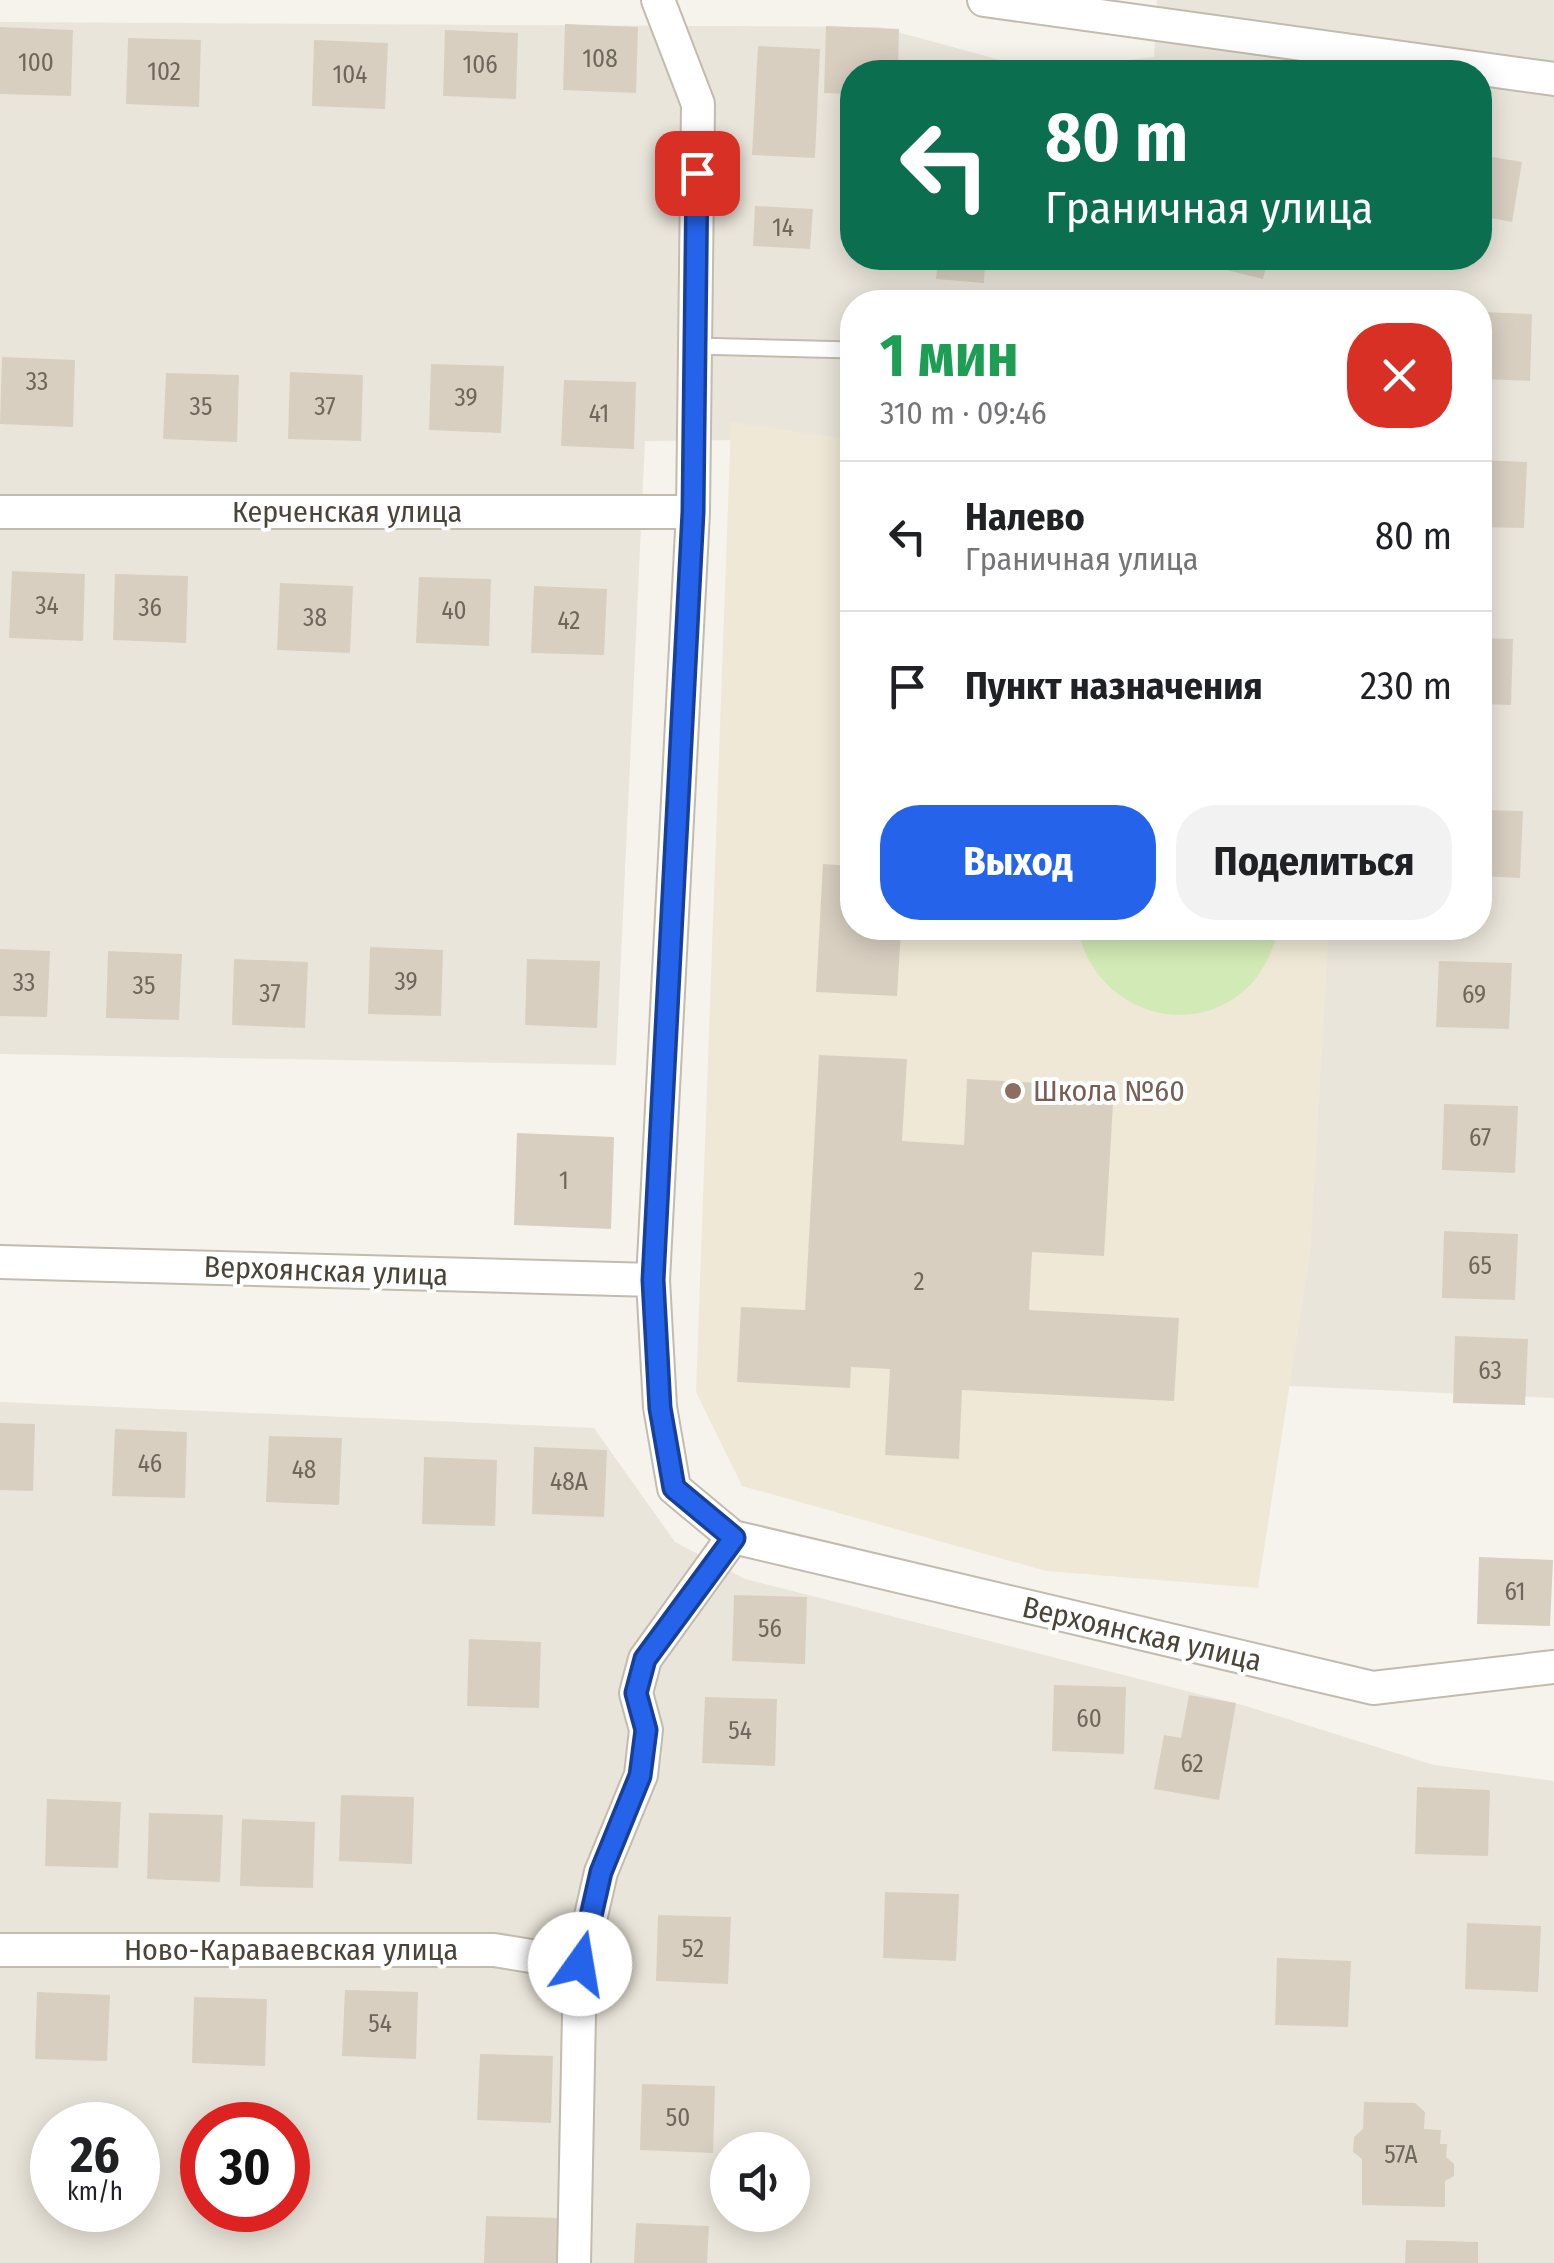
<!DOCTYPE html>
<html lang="ru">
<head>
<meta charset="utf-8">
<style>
  body { margin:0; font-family:"Fira Sans Condensed",sans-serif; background:#f2f2f2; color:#202124; height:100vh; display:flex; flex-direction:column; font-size:38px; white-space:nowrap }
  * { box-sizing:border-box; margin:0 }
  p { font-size:32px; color:#757577 }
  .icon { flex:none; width:55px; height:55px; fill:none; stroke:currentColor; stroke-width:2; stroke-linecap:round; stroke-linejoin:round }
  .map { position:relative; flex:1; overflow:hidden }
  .sheet { position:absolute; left:840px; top:290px; width:652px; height:650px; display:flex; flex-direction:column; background:#fff; border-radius:40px; box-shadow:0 5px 25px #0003 }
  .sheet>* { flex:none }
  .banner { position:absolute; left:840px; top:60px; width:652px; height:210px; border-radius:40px; box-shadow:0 5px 25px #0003; background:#0b6e4f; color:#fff; overflow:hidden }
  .buttons { position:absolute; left:710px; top:2132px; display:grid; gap:20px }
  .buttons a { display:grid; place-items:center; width:100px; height:100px; border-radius:50%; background:#fff; box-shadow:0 5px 25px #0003; font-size:50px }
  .speed { position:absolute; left:30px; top:2102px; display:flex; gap:20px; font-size:50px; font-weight:700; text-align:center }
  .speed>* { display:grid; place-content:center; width:130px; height:130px; border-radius:50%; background:#fff; box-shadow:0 5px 25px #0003; line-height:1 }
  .speed small { font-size:25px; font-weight:400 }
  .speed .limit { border:15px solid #d22; background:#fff; color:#111 }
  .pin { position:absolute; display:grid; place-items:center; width:85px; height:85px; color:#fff; margin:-42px; border-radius:20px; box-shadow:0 5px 15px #0006 }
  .me { position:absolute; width:110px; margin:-55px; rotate:13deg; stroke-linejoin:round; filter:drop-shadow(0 0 8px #0008) }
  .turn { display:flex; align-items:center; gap:35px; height:210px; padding:0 40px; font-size:45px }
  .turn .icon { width:130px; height:130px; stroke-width:2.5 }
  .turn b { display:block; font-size:70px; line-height:85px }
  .round { display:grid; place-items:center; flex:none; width:105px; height:105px; border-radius:40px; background:#f2f2f2 }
  .head { display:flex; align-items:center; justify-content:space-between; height:170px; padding:0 40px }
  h1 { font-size:60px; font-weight:700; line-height:75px; color:#1e9e55 }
  .cta { display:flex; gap:20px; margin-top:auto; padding:20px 40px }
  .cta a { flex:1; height:115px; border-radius:40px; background:#2563eb; color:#fff; font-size:40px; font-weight:700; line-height:115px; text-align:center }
  .cta a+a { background:#f2f2f2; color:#202124 }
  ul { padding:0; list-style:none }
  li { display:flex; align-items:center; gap:30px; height:150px; padding:0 40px; border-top:2px solid #e0e0e0 }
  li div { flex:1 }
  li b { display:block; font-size:38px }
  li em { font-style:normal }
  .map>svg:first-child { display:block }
  .residential { fill:#eae5da; fill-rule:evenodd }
  .education { fill:#efe8d6 }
  .garden { fill:#d2eab5 }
  .building { fill:#d8cfc1 }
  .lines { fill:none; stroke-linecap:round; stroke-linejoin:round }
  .service-casing { stroke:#c2bbae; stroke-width:19 }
  .minor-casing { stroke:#c2bbae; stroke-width:36 }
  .service { stroke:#fff; stroke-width:15 }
  .minor { stroke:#fff; stroke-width:32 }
  .route-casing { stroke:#184099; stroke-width:25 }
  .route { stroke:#2563eb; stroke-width:18 }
  .education-dot { fill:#8d6e63; stroke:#fff; stroke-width:4 }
  .labels { text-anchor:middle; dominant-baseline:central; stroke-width:8; stroke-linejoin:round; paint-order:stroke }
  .number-label { font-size:25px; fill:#6e675b }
  .street-label { font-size:30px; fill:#4b4439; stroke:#fff }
  .education-label { font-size:30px; fill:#785e54; stroke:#fff; text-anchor:start }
</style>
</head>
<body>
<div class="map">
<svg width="1554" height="2263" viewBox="0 0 1554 2263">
  <rect width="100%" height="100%" fill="#f6f3ec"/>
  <!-- residential -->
  <path class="residential" d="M1157 0H1554V1398L1271 1385 1292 928H1480V302H852V439L645 441 616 1065 0 1054V22L879 27 1037 70 1154 57ZM852 72H1480V258H852Z
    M0 1402 594 1428 675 1542 745 1579 1246 1706 1434 1765 1554 1781V2263H0ZM52 2125H138V2210H52ZM202 2125H288V2210H202ZM728 2150H792V2215H728Z"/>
  <!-- education -->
  <path class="education" d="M731 422 852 440V928H1329L1310 1254 1258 1588 1046 1571 742 1486 696 1392Z"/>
  <!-- garden -->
  <path class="garden" d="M1078 928H1281C1273 946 1266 968 1252 983 1194 1045 1093 1011 1078 928Z"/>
  <!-- building -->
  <path class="building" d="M565 24 638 27 636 93 563 90Z
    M826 26 899 29 898 72H852V94L824 93Z
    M0 27 73 30 71 96 0 94Z
    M445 30 518 33 516 99 443 96Z
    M128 38 201 40 199 107 126 104Z
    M314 40 388 43 385 109 312 106Z
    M758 46 820 49 815 158 752 155Z
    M1480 155 1522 162 1512 222 1480 216Z
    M755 206 813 209 810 249 753 246Z
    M938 258H985L984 283 936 279Z
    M1212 258H1268L1263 279 1210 266Z
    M1480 312 1532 314 1530 381 1480 379Z
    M2 357 75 360 73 427 0 424Z
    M431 364 504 366 501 433 429 430Z
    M290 372 363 375 361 441 288 439Z
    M166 373 239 375 237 442 163 439Z
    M564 380 636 382 634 449 561 446Z
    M1480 460 1527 462 1524 528 1480 527Z
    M12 571 85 574 83 641 9 638Z
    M115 574 188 576 186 643 113 640Z
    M419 577 491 579 489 646 416 643Z
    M280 583 353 586 350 653 277 650Z
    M534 586 607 589 604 655 531 653Z
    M1480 638 1513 639 1511 705 1480 704Z
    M1480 810 1523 811 1520 878 1480 876Z
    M823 864 852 866V928H901L897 996 816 992Z
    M370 947 443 950 441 1016 368 1014Z
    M0 949 50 951 47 1017 0 1016Z
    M108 951 182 954 179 1020 106 1018Z
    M234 959 308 962 305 1028 232 1025Z
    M527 959 600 961 597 1028 525 1025Z
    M1439 961 1512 963 1509 1029 1436 1027Z
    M819 1055 907 1059 902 1141 964 1145 967 1079 1114 1087 1104 1256 1032 1252 1029 1310 1179 1318 1174 1401 962 1390 959 1459 885 1455 890 1369 851 1367 850 1388 737 1382 741 1307 805 1310Z
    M1444 1104 1518 1106 1515 1173 1442 1170Z
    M517 1133 614 1137 611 1229 514 1225Z
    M1444 1231 1518 1234 1515 1300 1442 1298Z
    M1455 1336 1528 1339 1525 1405 1453 1403Z
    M0 1423 35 1424 33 1491 0 1490Z
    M115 1429 187 1432 185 1498 112 1496Z
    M269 1436 342 1438 339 1505 266 1502Z
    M534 1447 607 1450 604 1517 532 1514Z
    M424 1457 497 1460 495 1526 422 1524Z
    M1479 1557 1553 1560 1550 1626 1477 1624Z
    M734 1595 807 1597 805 1664 732 1661Z
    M469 1639 541 1642 539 1708 467 1706Z
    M1054 1685 1126 1687 1124 1754 1052 1751Z
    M1189 1695 1236 1703 1219 1800 1154 1789 1164 1735 1181 1738Z
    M705 1697 777 1699 775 1766 702 1763Z
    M1417 1787 1490 1790 1488 1856 1415 1854Z
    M341 1795 414 1797 412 1864 339 1861Z
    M47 1799 121 1802 118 1868 45 1866Z
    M149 1813 223 1815 220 1882 147 1879Z
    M242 1819 315 1822 313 1888 240 1886Z
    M885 1892 959 1894 956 1961 883 1958Z
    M658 1915 731 1917 728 1984 656 1981Z
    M1467 1923 1541 1926 1538 1992 1465 1989Z
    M1277 1958 1351 1961 1348 2027 1275 2025Z
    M345 1990 418 1992 416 2059 342 2056Z
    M37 1992 110 1995 107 2061 35 2059Z
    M194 1997 267 1999 265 2066 192 2063Z
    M480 2054 553 2056 551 2123 477 2120Z
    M642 2084 715 2086 713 2153 640 2150Z
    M1364 2102 1415 2103 1425 2112 1424 2129 1441 2130 1440 2144H1447L1446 2157 1454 2164V2176L1445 2181V2207L1362 2205V2159L1353 2152 1354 2137 1363 2129Z
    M486 2216 559 2218 557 2263H484Z
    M636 2223 709 2226 707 2263H634Z
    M1406 2240 1478 2242V2263H1405Z"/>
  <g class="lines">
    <defs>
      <path id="service" d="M695 346 852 350"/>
      <path id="minor" d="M658 0 698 104 693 512 653 1280 660 1407 674 1488 733 1537 1373 1688 1554 1667
        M984 0 1554 79
        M0 512H693
        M0 1262 653 1280
        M0 1950H494L580 1964
        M574 2263 580 1964 601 1872 641 1775 646 1730 636 1693 645 1659 733 1537"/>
    </defs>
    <!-- service casing -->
    <use href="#service" class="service-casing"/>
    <!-- minor casing -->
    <use href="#minor" class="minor-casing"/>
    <!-- service -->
    <use href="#service" class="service"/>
    <!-- minor -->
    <use href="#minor" class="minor"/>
  </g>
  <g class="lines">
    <defs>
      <path id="route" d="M580 1964 601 1872 640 1776 646 1730 636 1693 645 1659 734 1538 674 1488 660 1408 653 1280 693 512 697 173"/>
    </defs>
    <!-- route casing -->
    <use href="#route" class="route-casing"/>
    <!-- route -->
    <use href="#route" class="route"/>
  </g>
  <!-- markers -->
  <circle class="education-dot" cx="1013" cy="1091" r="10"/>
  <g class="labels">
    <!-- number labels -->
    <g class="number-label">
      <text x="600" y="59">108</text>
      <text x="36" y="63">100</text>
      <text x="480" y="65">106</text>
      <text x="164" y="72">102</text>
      <text x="350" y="75">104</text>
      <text x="783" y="228">14</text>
      <text x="37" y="382">33</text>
      <text x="466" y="398">39</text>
      <text x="201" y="407">35</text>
      <text x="325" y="407">37</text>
      <text x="599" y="414">41</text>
      <text x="47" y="606">34</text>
      <text x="150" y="608">36</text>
      <text x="454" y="611">40</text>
      <text x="315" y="618">38</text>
      <text x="569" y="621">42</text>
      <text x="406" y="982">39</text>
      <text x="24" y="983">33</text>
      <text x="144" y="986">35</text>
      <text x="270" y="994">37</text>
      <text x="1474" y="995">69</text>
      <text x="1480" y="1138">67</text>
      <text x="564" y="1181">1</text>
      <text x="1480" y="1266">65</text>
      <text x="919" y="1282">2</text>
      <text x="1490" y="1371">63</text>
      <text x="150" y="1464">46</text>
      <text x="304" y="1470">48</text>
      <text x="569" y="1482">48А</text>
      <text x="1515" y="1592">61</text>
      <text x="770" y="1629">56</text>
      <text x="1089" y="1719">60</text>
      <text x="740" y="1731">54</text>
      <text x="1192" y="1764">62</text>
      <text x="693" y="1949">52</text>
      <text x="380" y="2024">54</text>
      <text x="678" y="2118">50</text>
      <text x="1401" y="2155">57А</text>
    </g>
    <!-- street labels -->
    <g class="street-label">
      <text x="347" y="512">Керченская улица</text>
      <text transform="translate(326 1271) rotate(2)">Верхоянская улица</text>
      <text transform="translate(1142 1634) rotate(13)">Верхоянская улица</text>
      <text x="291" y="1950">Ново-Караваевская улица</text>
    </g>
    <!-- education labels -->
    <g class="education-label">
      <text x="1033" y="1091">Школа №60</text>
    </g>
  </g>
</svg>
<div class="buttons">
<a><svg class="icon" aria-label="sound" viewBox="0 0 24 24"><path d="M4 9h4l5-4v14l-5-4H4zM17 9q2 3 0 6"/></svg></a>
</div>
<div class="speed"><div>26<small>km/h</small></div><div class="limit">30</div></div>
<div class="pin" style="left:697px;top:173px;background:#d93025"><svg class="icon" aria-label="arrive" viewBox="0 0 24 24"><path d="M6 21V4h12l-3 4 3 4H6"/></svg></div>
<svg class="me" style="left:580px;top:1964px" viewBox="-20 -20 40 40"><circle r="19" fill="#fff"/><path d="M0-13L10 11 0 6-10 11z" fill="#2563eb"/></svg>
<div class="banner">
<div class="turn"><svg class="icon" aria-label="left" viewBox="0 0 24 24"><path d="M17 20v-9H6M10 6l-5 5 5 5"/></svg><div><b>80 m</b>Граничная улица</div></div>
</div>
<section class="sheet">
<div class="head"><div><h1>1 мин</h1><p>310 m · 09:46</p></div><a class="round" style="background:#d93025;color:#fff"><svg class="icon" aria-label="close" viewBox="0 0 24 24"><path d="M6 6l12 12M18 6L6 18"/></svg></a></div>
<ul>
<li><svg class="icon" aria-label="left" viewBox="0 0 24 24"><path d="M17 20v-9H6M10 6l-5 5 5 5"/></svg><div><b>Налево</b><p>Граничная улица</p></div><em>80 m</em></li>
<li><svg class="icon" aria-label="arrive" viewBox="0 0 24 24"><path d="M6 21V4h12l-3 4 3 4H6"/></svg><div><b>Пункт назначения</b></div><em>230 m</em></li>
</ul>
<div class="cta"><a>Выход</a><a>Поделиться</a></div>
</section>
</div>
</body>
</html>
